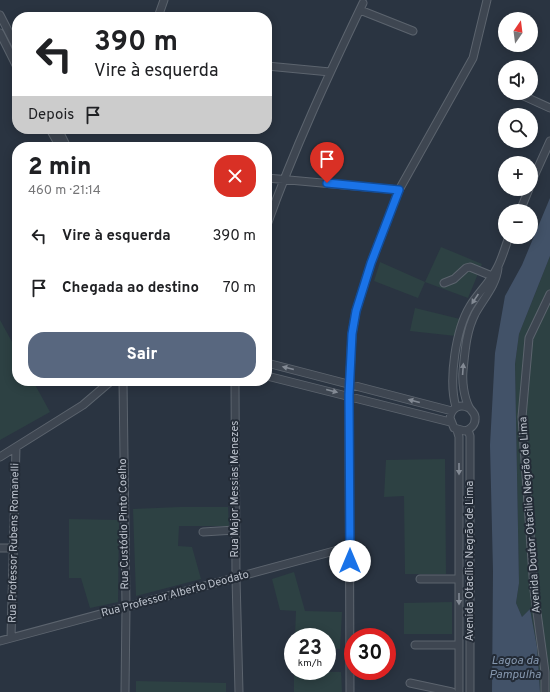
<!DOCTYPE html>
<html lang="pt">
<head>
<meta charset="utf-8">
<style>
  body { margin:0; font-family:Overpass,sans-serif; background:#f6f6f6; color:#202124; height:100vh; display:flex; flex-direction:column; font-size:15px; white-space:nowrap }
  * { box-sizing:border-box; margin:0 }
  p { font-size:13px; color:#757577 }
  .icon { flex:none; width:22px; height:22px; fill:none; stroke:currentColor; stroke-width:2; stroke-linecap:round; stroke-linejoin:round }
  .map { position:relative; flex:1; overflow:hidden }
  .panel { position:absolute; left:12px; top:142px; width:260px; height:244px; display:flex; flex-direction:column; background:#fff; border-radius:16px; box-shadow:0 2px 10px #0003 }
  .panel>* { flex:none }
  .top-card { position:absolute; left:12px; top:12px; width:260px; height:122px; border-radius:16px; box-shadow:0 2px 10px #0003; background:#fff; color:#202124; overflow:hidden }
  .needle { width:26px; rotate:14deg }
  .controls { position:absolute; left:498px; top:12px; display:grid; gap:8px }
  .controls a { display:grid; place-items:center; width:40px; height:40px; border-radius:50%; background:#fff; box-shadow:0 2px 10px #0003; font-size:20px }
  .speed { position:absolute; left:284px; top:628px; display:flex; gap:8px; font-size:20px; font-weight:700; text-align:center }
  .speed>* { display:grid; place-content:center; width:52px; height:52px; border-radius:50%; background:#fff; box-shadow:0 2px 10px #0003; line-height:1 }
  .speed small { font-size:10px; font-weight:400 }
  .speed .limit { border:6px solid #d22; background:#fff; color:#111 }
  .pin { position:absolute; display:grid; place-items:center; width:34px; height:34px; color:#fff; margin:-41px -17px; border-radius:50% 50% 50% 0; rotate:-45deg; box-shadow:0 0 4px #0007 }
  .pin .icon { rotate:45deg }
  .me { position:absolute; width:44px; margin:-22px; rotate:0deg; stroke-linejoin:round; filter:drop-shadow(0 0 3px #0008) }
  .turn { display:flex; align-items:center; gap:14px; height:84px; padding:0 16px; font-size:18px }
  .turn .icon { width:52px; height:52px; stroke-width:2.5 }
  .turn b { display:block; font-size:28px; line-height:34px }
  .then { display:flex; align-items:center; height:38px; padding:0 16px; background:#0003; gap:8px; font-size:15px }
  .round { display:grid; place-items:center; flex:none; width:42px; height:42px; border-radius:16px; background:#f6f6f6 }
  .summary { display:flex; align-items:center; justify-content:space-between; height:68px; padding:0 16px }
  h1 { font-size:24px; font-weight:800; line-height:30px }
  .primary-button { display:flex; gap:8px; margin-top:auto; padding:8px 16px }
  .primary-button a { flex:1; height:46px; border-radius:16px; background:#58677f; color:#fff; font-size:16px; font-weight:800; line-height:46px; text-align:center }
  ul { padding:0; list-style:none }
  li { display:flex; align-items:center; gap:12px; height:52px; padding:0 16px }
  li div { flex:1 }
  li b { display:block; font-size:15px }
  li em { font-style:normal }
  .map>svg:first-child { display:block }
  .green { fill:#2d4143 }
  .water { fill:#425268 }
  .lines { fill:none; stroke-linecap:round; stroke-linejoin:round }
  .minor-casing { stroke:#5c646e; stroke-width:9 }
  .minor { stroke:#3e4651; stroke-width:7 }
  .oneway { fill:#838a94 }
  .route-casing { stroke:#114b97; stroke-width:10 }
  .route { stroke:#1a73e8; stroke-width:7 }
  .labels { text-anchor:middle; dominant-baseline:central; stroke-width:4; stroke-linejoin:round; paint-order:stroke }
  .street-label { font-size:11px; fill:#bbc1cb; stroke:#232b36 }
  .water-label { font-size:12px; font-style:italic; fill:#8698af; stroke:#232b36 }
</style>
</head>
<body>
<div class="map">
<svg width="550" height="692" viewBox="0 0 550 692">
  <rect width="100%" height="100%" fill="#2a3441"/>
  <!-- green -->
  <path class="green" d="M441 247 482 264 468 298 425 282 418 298 374 281 380 262 425 282Z
    M550 256V692H540L537 647 530 609 522 617 516 603 519 583 515 364 519 334Z
    M415 308 460 319 456 336 410 331Z
    M0 320 17 351V381H33L50 412 0 440Z
    M445 459 446 574H405L404 496 384 497 386 460Z
    M180 507H228L229 526H179L178 546 192 547 201 579 136 596 133 509Z
    M69 519 119 520 118 602 90 608 81 578H69Z
    M294 572 305 611 342 612 340 649 327 648V637H295L296 611 280 610 272 579Z
    M452 602V634H404V603Z
    M294 672H341L342 692H294Z
    M136 681 226 683V692H136Z"/>
  <!-- water -->
  <path class="water" d="M550 198V256L519 334 515 364 519 583 516 603 522 617 530 609 537 647 540 692H492L493 571 490 445 495 353 505 296 522 265Z"/>
  <g class="lines">
    <defs>
      <path id="minor" d="M360 10 413 31
        M0 15 17 48
        M158 17 164 0
        M0 33 17 67
        M267 66 330 72
        M517 93 550 108
        M50 129 60 147
        M58 129 67 147
        M267 178 399 190
        M531 183 550 141
        M520 211 529 189
        M267 225C294 149 328 76 363 3
        M444 283 454 279 466 268 470 267 492 276
        M267 363 452 411
        M267 376 450 422
        M123 381 126 607 125 692
        M235 381 236 578 239 692
        M456 407C448 380 456 329 470 306 478 293 490 282 497 268 502 259 505 247 509 237
        M469 408C460 403 451 408 450 418L454 428 465 431C471 429 476 424 475 417 475 413 471 411 469 407 464 397 462 382 463 371 465 351 466 332 475 314 483 299 496 286 498 268
        M457 430 459 437V692
        M468 430 470 436V692
        M0 457 83 405 111 381
        M203 532 235 530
        M0 548H14
        M420 579H459
        M11 638 16 447
        M0 641 349 547
        M415 645H459
        M410 683 452 692
        M350 692 349 395 352 334 356 311 371 263 399 190 473 58 487 0
        M545 692V672L534 590 522 417 529 338 550 294"/>
    </defs>
    <!-- minor casing -->
    <use href="#minor" class="minor-casing"/>
    <!-- minor -->
    <use href="#minor" class="minor"/>
  </g>
  <!-- one-way arrows -->
  <defs><path id="oneway-solid" d="M-6-.8H1V-3.2L6.5 0L1 3.2V.8H-6Z"/></defs>
  <g class="oneway">
    <use href="#oneway-solid" transform="translate(475 299) rotate(124)"/>
    <use href="#oneway-solid" transform="translate(288 368) rotate(-166)"/>
    <use href="#oneway-solid" transform="translate(463 369) rotate(-86)"/>
    <use href="#oneway-solid" transform="translate(332 391) rotate(14)"/>
    <use href="#oneway-solid" transform="translate(414 401) rotate(-165)"/>
    <use href="#oneway-solid" transform="translate(459 469) rotate(90)"/>
    <use href="#oneway-solid" transform="translate(459 599) rotate(90)"/>
  </g>
  <g class="lines">
    <defs>
      <path id="route" d="M327 183 399 190 371 263 356 311 352 334 349 395 350 561"/>
    </defs>
    <!-- route casing -->
    <use href="#route" class="route-casing"/>
    <!-- route -->
    <use href="#route" class="route"/>
  </g>
  <g class="labels">
    <!-- street labels -->
    <g class="street-label">
      <text transform="translate(235 489) rotate(-90)">Rua Major Messias Menezes</text>
      <text transform="translate(530 515) rotate(-94)">Avenida Doutor Otacilio Negrão de Lima</text>
      <text transform="translate(124 524) rotate(-91)">Rua Custódio Pinto Coelho</text>
      <text transform="translate(14 543) rotate(-89)">Rua Professor Rubens Romanelli</text>
      <text transform="translate(470 561) rotate(-90)">Avenida Otacílio Negrão de Lima</text>
      <text transform="translate(175 594) rotate(-15)">Rua Professor Alberto Deodato</text>
    </g>
    <!-- water labels -->
    <g class="water-label">
      <text x="515" y="661">Lagoa da<tspan x="515" dy="14">Pampulha</tspan></text>
    </g>
  </g>
</svg>
<div class="controls">
<a><svg class="needle" viewBox="-14 -14 28 28"><path d="M0-13l5 13h-10z" fill="#e53935"/><path d="M0 13l5-13h-10z" fill="#757577"/></svg></a>
<a><svg class="icon" aria-label="sound" viewBox="0 0 24 24"><path d="M4 9h4l5-4v14l-5-4H4zM17 9q2 3 0 6"/></svg></a>
<a><svg class="icon" aria-label="search" viewBox="0 0 24 24"><circle cx="10" cy="10" r="6"/><path d="M15 15l6 6"/></svg></a>
<a>+</a>
<a>−</a>
</div>
<div class="speed"><div>23<small>km/h</small></div><div class="limit">30</div></div>
<div class="pin" style="left:327px;top:183px;background:#d93025"><svg class="icon" aria-label="arrive" viewBox="0 0 24 24"><path d="M6 21V4h12l-3 4 3 4H6"/></svg></div>
<svg class="me" style="left:350px;top:561px" viewBox="-20 -20 40 40"><circle r="19" fill="#fff"/><path d="M0-13L10 11 0 6-10 11z" fill="#1a73e8"/></svg>
<div class="top-card">
<div class="turn"><svg class="icon" aria-label="left" viewBox="0 0 24 24"><path d="M17 20v-9H6M10 6l-5 5 5 5"/></svg><div><b>390 m</b>Vire à esquerda</div></div>
<div class="then">Depois<svg class="icon" aria-label="arrive" viewBox="0 0 24 24"><path d="M6 21V4h12l-3 4 3 4H6"/></svg></div>
</div>
<section class="panel">
<div class="summary"><div><h1>2 min</h1><p>460 m · 21:14</p></div><a class="round" style="background:#d93025;color:#fff"><svg class="icon" aria-label="close" viewBox="0 0 24 24"><path d="M6 6l12 12M18 6L6 18"/></svg></a></div>
<ul>
<li><svg class="icon" aria-label="left" viewBox="0 0 24 24"><path d="M17 20v-9H6M10 6l-5 5 5 5"/></svg><div><b>Vire à esquerda</b></div><em>390 m</em></li>
<li><svg class="icon" aria-label="arrive" viewBox="0 0 24 24"><path d="M6 21V4h12l-3 4 3 4H6"/></svg><div><b>Chegada ao destino</b></div><em>70 m</em></li>
</ul>
<div class="primary-button"><a>Sair</a></div>
</section>
</div>
</body>
</html>
